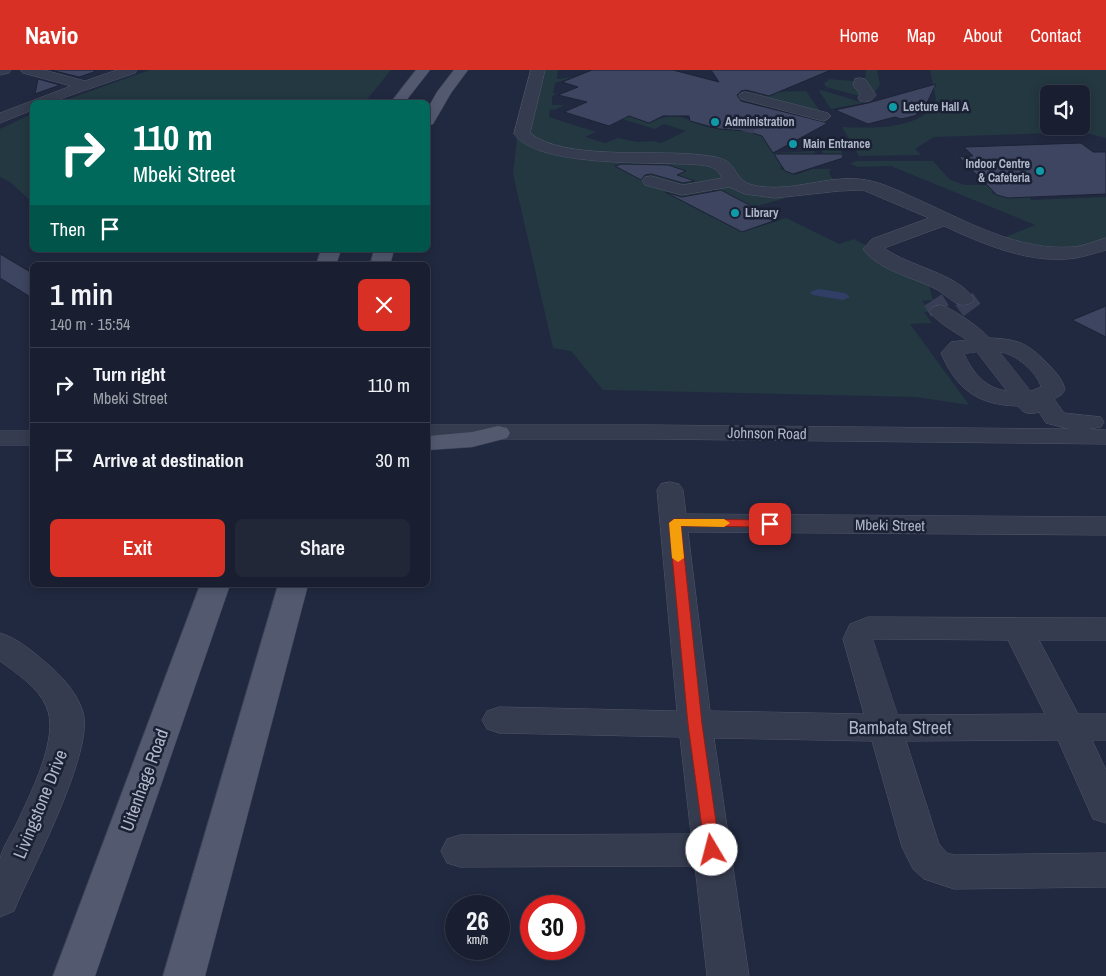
<!DOCTYPE html>
<html lang="en">
<head>
<meta charset="utf-8">
<style>
  body { margin:0; font-family:"Archivo Narrow",sans-serif; background:#222738; color:#f1f3f6; height:100vh; display:flex; flex-direction:column; font-size:19px; white-space:nowrap }
  * { box-sizing:border-box; margin:0 }
  p { font-size:16px; color:#9fa2ab }
  .icon { flex:none; width:28px; height:28px; fill:none; stroke:currentColor; stroke-width:2; stroke-linecap:round; stroke-linejoin:round }
  .map { position:relative; flex:1; overflow:hidden }
  .panel { position:absolute; left:30px; top:192px; width:400px; height:325px; display:flex; flex-direction:column; background:#191f30; border-radius:8px; box-shadow:0 2px 12px #0003,0 0 0 1px #373d4c }
  .panel>* { flex:none }
  .top-card { position:absolute; left:30px; top:30px; width:400px; height:152px; border-radius:8px; box-shadow:0 2px 12px #0003,0 0 0 1px #373d4c; background:#00695c; color:#fff; overflow:hidden }
  .buttons { position:absolute; left:1040px; top:15px; display:grid; gap:10px }
  .buttons a { display:grid; place-items:center; width:50px; height:50px; border-radius:8px; background:#191f30; box-shadow:0 2px 12px #0003,0 0 0 1px #373d4c; font-size:25px }
  .speed { position:absolute; left:445px; top:825px; display:flex; gap:10px; font-size:25px; font-weight:700; text-align:center }
  .speed>* { display:grid; place-content:center; width:65px; height:65px; border-radius:50%; background:#191f30; box-shadow:0 2px 12px #0003,0 0 0 1px #373d4c; line-height:1 }
  .speed small { font-size:12px; font-weight:400 }
  .speed .limit { border:8px solid #d22; background:#fff; color:#111 }
  .pin { position:absolute; display:grid; place-items:center; width:42px; height:42px; color:#fff; margin:-21px; border-radius:10px; box-shadow:0 2px 8px #0006 }
  .me { position:absolute; width:55px; margin:-28px; rotate:352deg; stroke-linejoin:round; filter:drop-shadow(0 0 4px #0008) }
  .turn { display:flex; align-items:center; gap:18px; height:105px; padding:0 20px; font-size:22px }
  .turn .icon { width:65px; height:65px; stroke-width:2.5 }
  .turn b { display:block; font-size:35px; line-height:42px }
  .then { display:flex; align-items:center; height:48px; padding:0 20px; background:#0003; gap:10px; font-size:19px }
  .round { display:grid; place-items:center; flex:none; width:52px; height:52px; border-radius:8px; background:#222738 }
  .overview { display:flex; align-items:center; justify-content:space-between; height:85px; padding:0 20px }
  h1 { font-size:30px; font-weight:600; line-height:38px }
  .action { display:flex; gap:10px; margin-top:auto; padding:10px 20px }
  .action a { flex:1; height:58px; border-radius:8px; background:#d93025; color:#fff; font-size:20px; font-weight:600; line-height:58px; text-align:center }
  .action a+a { background:#222738; color:#f1f3f6 }
  ul { padding:0; list-style:none }
  li { display:flex; align-items:center; gap:15px; height:75px; padding:0 20px; border-top:1px solid #373d4c }
  li div { flex:1 }
  li b { display:block; font-size:19px }
  li em { font-style:normal }
  header { display:flex; align-items:center; gap:30px; box-sizing:border-box; height:70px; padding:0 25px; background:#d93025; color:#fff }
  header strong { font-size:24px }
  nav { display:flex; gap:28px; margin-inline-start:auto; font-size:18px }
  .map>svg:first-child { display:block }
  .green { fill:#233841; fill-rule:evenodd }
  .water { fill:#313f67 }
  .building { fill:#3d4560; stroke:#1d2336 }
  .lines { fill:none; stroke-linecap:round; stroke-linejoin:round }
  .minor-tunnel-far1 { stroke:#373e55; stroke-width:16; stroke-dasharray:16 8; stroke-linecap:butt }
  .minor-tunnel { stroke:#373e55; stroke-width:21; stroke-dasharray:21 11; stroke-linecap:butt }
  .minor-casing { stroke:#50576a; stroke-width:1 }
  .major-casing { stroke:#3e4558; stroke-width:1 }
  .minor { fill:#353c4f; fill-rule:evenodd }
  .major { fill:#535a70; fill-rule:evenodd }
  .route { fill:#d93025; stroke:#8d1f18 }
  .slow { fill:#f59e0b }
  .culture-dot { fill:#0f9aa8; stroke:#1b2134; stroke-width:2 }
  .labels { text-anchor:middle; dominant-baseline:central; stroke-width:5; stroke-linejoin:round; paint-order:stroke }
  .far-poi-label { font-size:12px; font-weight:bold; fill:#b1b7cb; stroke:#1b2134; text-anchor:start }
  .street-label { font-size:15px; fill:#b1b7cb; stroke:#1b2134 }
  .near-street-label { font-size:18px; fill:#b1b7cb; stroke:#1b2134 }
</style>
</head>
<body>
<header>
<strong>Navio</strong>
<nav><a>Home</a><a>Map</a><a>About</a><a>Contact</a></nav>
</header>
<div class="map">
<svg width="1106" height="906" viewBox="0 0 1106 906">
  <rect width="100%" height="100%" fill="#212940"/>
  <!-- green -->
  <path class="green" d="M150 0H391L365 32H60Z
    M543 0H558L557 9 574 7 555 13 553 23 556 24 552 26V35H565L554 40 550 39 549 47 596 62 585 67 605 73 618 68 637 72 655 71 661 73 686 61 664 54 655 59 622 49 634 45 650 42 637 49 649 53C684 36 688 56 719 59 732 60 744 60 757 63L762 66 773 83 814 81 818 87 779 98 795 105 813 99H829L831 100 829 102C831 110 838 111 845 114 807 118 766 133 732 111L705 117 716 122 715 119 726 115 745 121 786 128 753 137 722 121 685 133 742 162 786 148 839 174 854 169 924 207 929 216 933 230 922 231 930 242H924L932 253 910 254 969 335 916 327 603 320 571 281 553 278 513 104 519 49H524L527 43H534Z
    M866 0H877L880 15 870 29 826 17 824 13 828 11V9L865 12Z
    M930 0H1106V68L1082 62 934 67 915 79 921 85 859 86 842 57C869 58 905 60 928 42 932 39 934 33 936 29ZM1049 24H1081V56H1049Z
    M821 20 864 33 831 39 819 21Z
    M806 21 828 53 737 29 730 23Z
    M32 44V132L10 112 0 107V59Z
    M813 68 838 75 844 86 824 85Z
    M856 91H933L950 110 965 115H1001L991 123 1004 127 1009 123 1014 128 1029 127 1031 130 1106 127V174L1088 181 998 170 1035 155 891 96 858 97 850 94Z"/>
  <!-- water -->
  <path class="water" d="M819 219 845 223 850 227 843 230 813 225 810 222Z"/>
  <!-- building -->
  <path class="building" d="M51 0H94V2L79 7Z
    M592 0H673L719 12 711 0H831L769 26 746 20 741 21 737 25 741 31 828 53 773 83 762 66 746 61 719 59 690 51 689 46H663L649 53 629 46 609 56 564 42 587 32 558 25 578 17 562 12Z
    M38 9 60 15 35 24Z
    M936 14 924 39 914 46 901 49 895 47 868 54 835 40 868 33Z
    M1081 73 1093 82H1106V124L1008 128 997 125 959 87 973 86 964 77Z
    M774 84H842L843 88 793 104 785 101Z
    M622 94 668 95 686 101 677 105 695 111 683 113 651 104 645 105 641 110 615 96Z
    M721 120 753 137 779 149 742 162 665 122 682 127Z
    M0 184 32 203V228L0 208Z
    M1106 236V267L1072 250Z"/>
  <g class="lines">
    <!-- minor-tunnel-far1 -->
    <path class="minor-tunnel-far1" d="M743 53 755 56"/>
    <!-- minor-tunnel -->
    <path class="minor-tunnel" d="M964 229 972 240
      M933 230 940 241"/>
    <defs>
      <path id="minor" d="M0 0H11L9 3 0 5Z
        M21 0H44L85 11 117 0H137L135 3 51 32H32V40L0 53V43L71 16 23 3Z
        M531 0H545L530 63C564 91 657 79 701 85 710 86 722 87 729 93 733 96 735 101 738 105 743 114 755 116 765 117 799 120 833 104 866 110 884 113 903 123 919 130 968 152 1018 181 1073 177 1084 176 1095 171 1106 168V180C1096 183 1086 186 1076 188 1031 195 983 174 944 156L884 178C910 197 957 203 974 229L971 233C966 235 962 236 956 233 949 229 942 222 934 218 912 207 878 200 863 179L872 169 929 148 863 120 839 121 775 128 745 124 729 117 682 125 645 115 642 111 645 107 651 106 683 115 722 108C717 98 711 96 701 95 660 91 538 99 514 64Z
        M860 8 865 9 876 25C872 31 867 33 860 31L858 28 860 24 853 15 855 9Z
        M746 22 828 43 831 46 828 49 823 51 741 29 739 26 741 23Z
        M940 235C951 237 982 259 989 268 1022 269 1029 275 1051 297 1057 304 1063 310 1065 320L1061 325 1054 329 1064 343 1101 347 1104 352 1101 357 1089 359 1106 360V374L649 369H428V355H649L1069 359 1046 353 1039 342C1029 345 1024 344 1018 336 978 335 957 320 941 283L951 272 967 270C954 261 939 254 929 241L933 237ZM977 282 1007 321C985 318 973 303 964 284ZM1000 282C1015 283 1037 302 1041 317L1031 321Z
        M0 361H32V375H0Z
        M670 412 679 414 683 420 686 444 1106 447V465L688 462 710 641 864 644 843 569 850 554 868 547 1106 548V570H1039L1078 644H1106V670H1092L1106 700V753L1093 749 1058 670 906 671 939 774 947 783 954 785 1106 783V817L954 819 924 809 913 799 902 777 872 671 714 668 749 906H707L695 796 460 797 447 793 441 781 447 769 460 765 691 764 680 667 499 663 487 659 482 650 487 641 499 637 677 641 657 420 661 414ZM873 569 1008 570 1045 644 898 645Z
        M0 563C17 568 31 580 44 591 61 605 80 625 84 647 90 686 37 790 19 829L14 841 0 847C0 828 0 807 0 789 2 778 11 765 16 755 29 726 61 666 46 636 38 617 16 603 0 591Z"/>
      <path id="major" d="M416 0H430L405 32H391Z
        M454 0H468L451 23 433 54 428 56V38L437 22Z
        M321 180H341L336 195H316Z
        M374 180H394L390 195H370Z
        M498 356 507 358 510 363 507 368 472 377 428 380V366L472 362Z
        M200 515H230L95 906H53Z
        M278 515H308L205 906H163Z"/>
    </defs>
    <!-- minor casing -->
    <use href="#minor" class="minor-casing"/>
    <!-- major casing -->
    <use href="#major" class="major-casing"/>
    <!-- minor -->
    <use href="#minor" class="minor"/>
    <!-- major -->
    <use href="#major" class="major"/>
  </g>
  <!-- route -->
  <path class="route" d="M674 449 770 450 775 454 770 457 681 456 702 654 720 780 718 785 712 786 707 785 705 780 688 654 669 453Z"/>
  <!-- slow -->
  <path class="slow" d="M674 449H724L730 453 724 457 681 456 684 488 678 492 672 488 669 453Z"/>
  <!-- markers -->
  <g class="culture-dot">
    <circle cx="893" cy="37" r="5"/>
    <circle cx="715" cy="52" r="5"/>
    <circle cx="793" cy="74" r="5"/>
    <circle cx="1040" cy="101" r="5"/>
    <circle cx="735" cy="143" r="5"/>
  </g>
  <g class="labels">
    <!-- far-poi labels -->
    <g class="far-poi-label">
      <text x="903" y="37">Lecture Hall A</text>
      <text x="725" y="52">Administration</text>
      <text x="803" y="74">Main Entrance</text>
      <text x="1030" y="94" text-anchor="end">Indoor Centre<tspan x="1030" dy="14">&amp; Cafeteria</tspan></text>
      <text x="745" y="143">Library</text>
    </g>
    <!-- street labels -->
    <g class="street-label">
      <text transform="translate(767 363) rotate(1)">Johnson Road</text>
      <text transform="translate(890 455) rotate(1)">Mbeki Street</text>
    </g>
    <!-- near-street labels -->
    <g class="near-street-label">
      <text x="900" y="657">Bambata Street</text>
      <text transform="translate(144 710) rotate(-70)">Uitenhage Road</text>
      <text transform="translate(40 734) rotate(-68)">Livingstone Drive</text>
    </g>
  </g>
</svg>
<div class="buttons">
<a><svg class="icon" aria-label="sound" viewBox="0 0 24 24"><path d="M4 9h4l5-4v14l-5-4H4zM17 9q2 3 0 6"/></svg></a>
</div>
<div class="speed"><div>26<small>km/h</small></div><div class="limit">30</div></div>
<div class="pin" style="left:770px;top:454px;background:#d93025"><svg class="icon" aria-label="arrive" viewBox="0 0 24 24"><path d="M6 21V4h12l-3 4 3 4H6"/></svg></div>
<svg class="me" style="left:712px;top:780px" viewBox="-20 -20 40 40"><circle r="19" fill="#fff"/><path d="M0-13L10 11 0 6-10 11z" fill="#d93025"/></svg>
<div class="top-card">
<div class="turn"><svg class="icon" aria-label="right" viewBox="0 0 24 24"><path d="M7 20v-9h11M14 6l5 5-5 5"/></svg><div><b>110 m</b>Mbeki Street</div></div>
<div class="then">Then<svg class="icon" aria-label="arrive" viewBox="0 0 24 24"><path d="M6 21V4h12l-3 4 3 4H6"/></svg></div>
</div>
<section class="panel">
<div class="overview"><div><h1>1 min</h1><p>140 m · 15:54</p></div><a class="round" style="background:#d93025;color:#fff"><svg class="icon" aria-label="close" viewBox="0 0 24 24"><path d="M6 6l12 12M18 6L6 18"/></svg></a></div>
<ul>
<li><svg class="icon" aria-label="right" viewBox="0 0 24 24"><path d="M7 20v-9h11M14 6l5 5-5 5"/></svg><div><b>Turn right</b><p>Mbeki Street</p></div><em>110 m</em></li>
<li><svg class="icon" aria-label="arrive" viewBox="0 0 24 24"><path d="M6 21V4h12l-3 4 3 4H6"/></svg><div><b>Arrive at destination</b></div><em>30 m</em></li>
</ul>
<div class="action"><a>Exit</a><a>Share</a></div>
</section>
</div>
</body>
</html>
